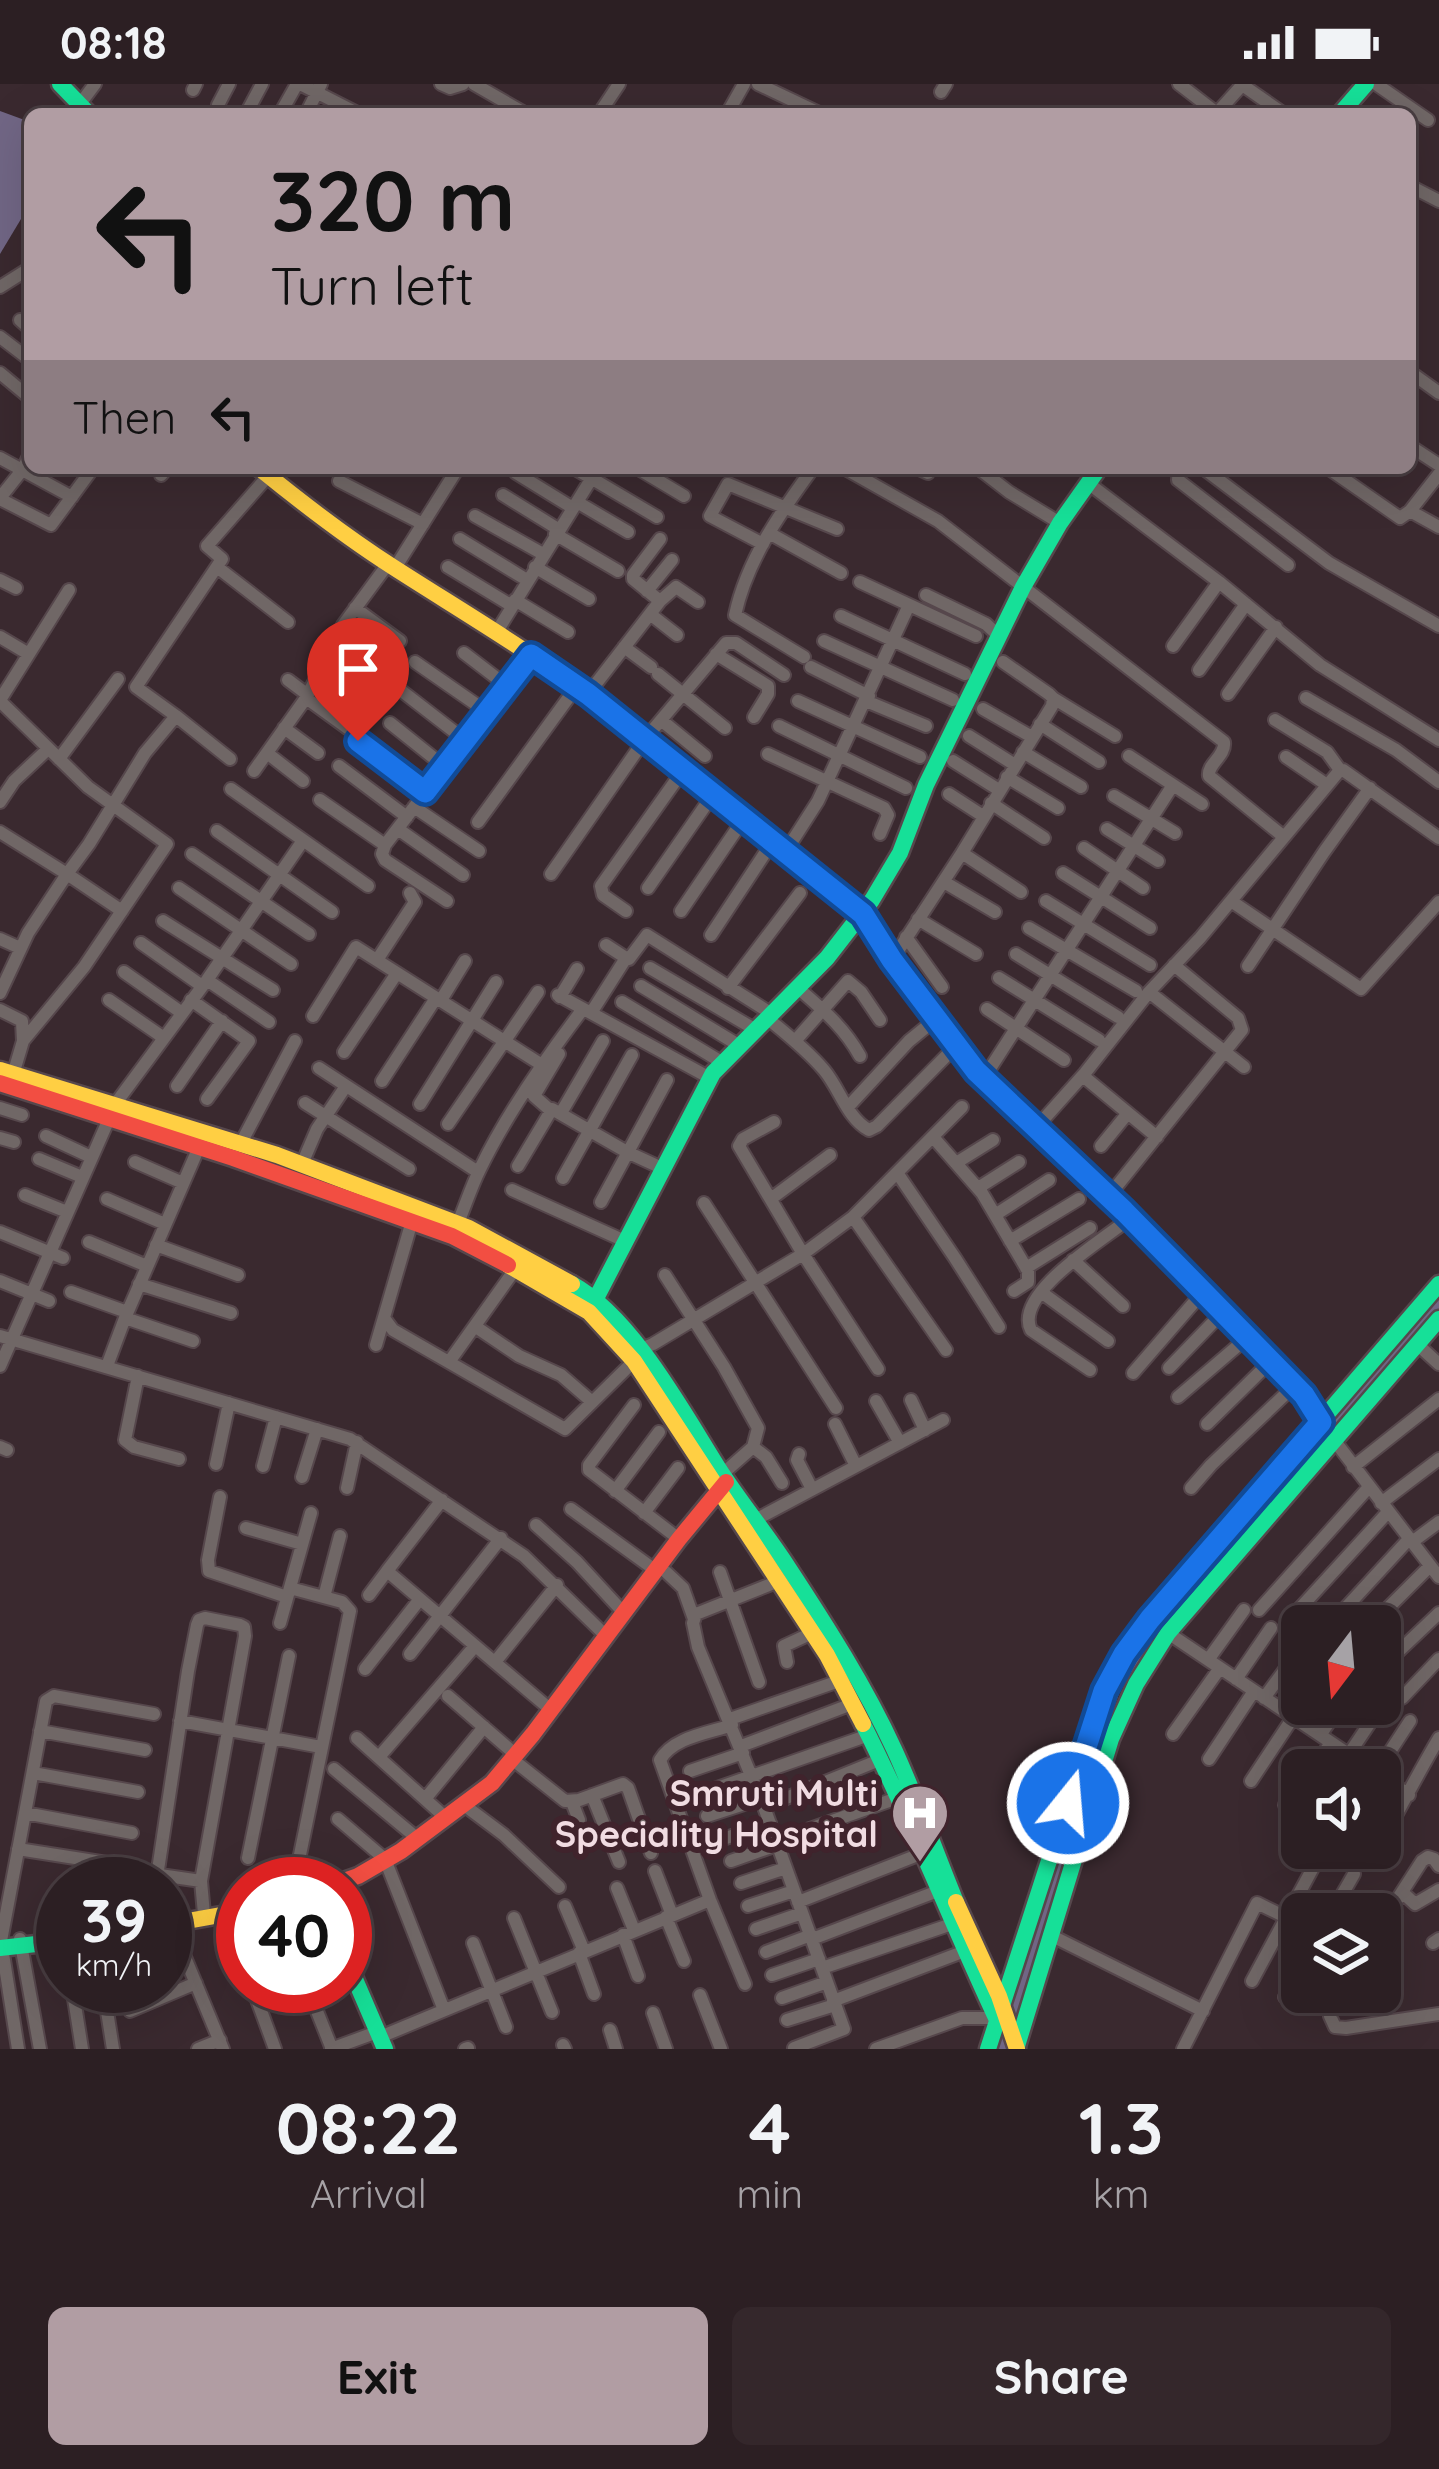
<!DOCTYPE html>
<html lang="en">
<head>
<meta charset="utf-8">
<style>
  body { margin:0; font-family:Quicksand,sans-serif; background:#34272b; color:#f1f3f6; height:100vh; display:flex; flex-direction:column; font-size:45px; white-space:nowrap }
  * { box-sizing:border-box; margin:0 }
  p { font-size:39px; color:#a6a2a6 }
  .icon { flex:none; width:66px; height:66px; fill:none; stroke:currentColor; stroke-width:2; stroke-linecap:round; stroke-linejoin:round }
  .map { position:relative; height:1965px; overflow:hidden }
  .drawer { display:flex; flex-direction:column; background:#2c1f23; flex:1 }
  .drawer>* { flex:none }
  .guide { position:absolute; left:24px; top:24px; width:1392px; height:366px; border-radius:18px; box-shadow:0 12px 48px #0002,0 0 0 3px #483d41; background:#b19da3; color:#111; overflow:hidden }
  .needle { width:78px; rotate:196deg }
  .buttons { position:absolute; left:1281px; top:1521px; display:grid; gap:24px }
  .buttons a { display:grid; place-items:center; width:120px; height:120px; border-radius:18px; background:#2c1f23; box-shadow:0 12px 48px #0002,0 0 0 3px #483d41; font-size:60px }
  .speed { position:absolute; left:36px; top:1773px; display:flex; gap:24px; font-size:60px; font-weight:700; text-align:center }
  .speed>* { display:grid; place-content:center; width:156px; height:156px; border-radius:50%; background:#2c1f23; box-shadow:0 12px 48px #0002,0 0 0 3px #483d41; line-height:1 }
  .speed small { font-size:30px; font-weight:400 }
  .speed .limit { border:18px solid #d22; background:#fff; color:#111 }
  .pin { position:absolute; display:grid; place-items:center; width:102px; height:102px; color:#fff; margin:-123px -51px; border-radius:50% 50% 50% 0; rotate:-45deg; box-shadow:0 0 12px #0007 }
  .pin .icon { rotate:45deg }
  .me { position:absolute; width:132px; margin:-66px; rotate:17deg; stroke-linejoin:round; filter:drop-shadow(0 0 9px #0008) }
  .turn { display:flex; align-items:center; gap:42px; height:252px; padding:0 48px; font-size:54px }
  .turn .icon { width:156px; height:156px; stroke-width:2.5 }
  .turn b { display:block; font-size:84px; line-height:102px }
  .then { display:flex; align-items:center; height:114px; padding:0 48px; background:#0003; gap:24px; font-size:45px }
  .eta { display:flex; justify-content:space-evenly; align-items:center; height:204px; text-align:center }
  .eta b { font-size:72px; font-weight:800; line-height:84px }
  .action { display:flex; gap:24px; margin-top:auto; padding:24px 48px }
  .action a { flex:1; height:138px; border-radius:18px; background:#b19da3; color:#111; font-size:48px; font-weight:800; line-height:138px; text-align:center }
  .action a+a { background:#34272b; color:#f1f3f6 }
  .status { display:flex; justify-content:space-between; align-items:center; height:84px; padding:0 60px; background:#2c1f23; direction:ltr }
  .status svg { height:33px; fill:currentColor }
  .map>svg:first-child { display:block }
  .water { fill:#716685 }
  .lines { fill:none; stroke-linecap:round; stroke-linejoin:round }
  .canal { stroke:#716685; stroke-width:10 }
  .street-casing { stroke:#56474c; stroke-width:16 }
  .fast-casing { stroke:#56474c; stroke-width:21 }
  .slow-casing { stroke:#56474c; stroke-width:21 }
  .jam-casing { stroke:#56474c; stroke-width:21 }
  .street { stroke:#706766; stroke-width:12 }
  .fast { stroke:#16e098; stroke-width:16 }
  .slow { stroke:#ffcf43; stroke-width:16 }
  .jam { stroke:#f24e42; stroke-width:16 }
  .route-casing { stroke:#114b97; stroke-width:30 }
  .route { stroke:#1a73e8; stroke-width:21 }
  .labels { text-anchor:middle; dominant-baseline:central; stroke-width:12; stroke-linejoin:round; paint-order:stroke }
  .poi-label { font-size:36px; font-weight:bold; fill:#f1dce2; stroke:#40232c; text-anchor:end }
</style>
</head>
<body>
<div class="status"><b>08:18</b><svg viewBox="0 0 49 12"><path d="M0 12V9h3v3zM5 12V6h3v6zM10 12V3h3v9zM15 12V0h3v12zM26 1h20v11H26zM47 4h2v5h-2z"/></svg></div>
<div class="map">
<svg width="1439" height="1965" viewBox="0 0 1439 1965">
  <rect width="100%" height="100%" fill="#3a292f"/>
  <!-- water -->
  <path class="water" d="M0 27 30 38V120L0 170Z"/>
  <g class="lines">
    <!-- canal -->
    <path class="canal" d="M1001 1965 1098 1653 1115 1606 1140 1566 1170 1526 1439 1218"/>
    <defs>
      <path id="street" d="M300 0 359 30
        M441 0 450 4 463 0
        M474 0 526 30
        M758 0 821 30
        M1179 0 1218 30
        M1241 0 1284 30
        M1376 0 1428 36
        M193 6 196 0
        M941 8 946 0
        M80 20 95 0
        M218 21 229 0
        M1217 29 1243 0
        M246 30 262 0
        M280 30 297 0
        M306 30 321 0
        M599 30 619 0
        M727 30 744 0
        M1410 102 1439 117
        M0 203 30 184
        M20 236 30 245
        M0 253 30 276
        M1410 288 1439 309
        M0 289 30 314
        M1410 362 1439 381
        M0 374 72 413
        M574 384 657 433
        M637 384 684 412
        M699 384H700
        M844 384 938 437 1224 658C1226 672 1207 680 1209 692L1284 753
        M917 384 928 389 930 384
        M978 384 1009 408 1060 439
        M1179 384 1178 396 1288 481
        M1203 384 1329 479 1439 542
        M1328 384 1400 434 1410 427 1439 443
        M516 389 573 424
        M161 391 167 384
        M339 397 423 440
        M1088 399 1219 498 1320 581 1439 656
        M503 411 558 445
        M0 414 23 385 30 370
        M0 415 51 441 93 384
        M577 418 628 448
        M1410 427 1439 390
        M475 432 543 470
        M769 449 841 489
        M555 450 618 487
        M460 455 527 496
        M763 460 710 432 728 400 837 445
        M217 483 288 538
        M448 483 512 522
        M535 483 589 515
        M395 484 458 384
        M0 496 16 504
        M860 498 976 552
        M647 507 672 476
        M926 511 986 540 999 552
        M515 516 568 548
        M660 517 676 503 698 518
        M355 524 400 557
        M650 530 677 551
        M841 532 965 590
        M496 549 598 384
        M0 553 27 569
        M336 553 379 584 361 610
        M824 557 953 616
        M1173 562 1219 498
        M624 563 651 583
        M464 569 507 602
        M716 570 768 602V610L754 633
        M804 573 735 531C747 476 780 429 813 384
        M415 578 487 628
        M811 583 869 612
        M1199 586 1246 520
        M658 590 725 644
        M288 596 308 611
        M403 608 465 656
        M588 610 660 517 633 495V491L660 455
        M1228 610 1276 543
        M306 614 350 646
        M1053 614 1115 652
        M1306 614 1396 666 1439 698
        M0 616 69 506
        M0 617 88 703 167 760 84 883 23 957
        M798 617 920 673
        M866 617 926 642
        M983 625 1032 653
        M176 632 136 603 222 475 207 462 269 391
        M661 636 705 672
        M1275 636 1327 668 1340 686
        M390 639 445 683
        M1040 640 1099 678
        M779 642 906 704
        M284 644 318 669
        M969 652 1015 681
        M358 657 425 708
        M1023 668 1081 703
        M267 669 303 697
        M768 670 884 724 888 731 880 750
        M1129 672 1202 720
        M1286 673 1327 701
        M59 675 118 595
        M953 677 999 706
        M339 682 407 733
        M254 687 306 614 343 541 388 480
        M1007 693 1058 724
        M231 705 368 802
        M949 710 983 732
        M1114 712 1175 749
        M320 716 385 761 531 571
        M0 718 14 697 48 665
        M991 719 1044 754
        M414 723 479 767
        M478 738 577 602
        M398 745 463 791
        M1107 745 1158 777
        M217 747 332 828
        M0 748 67 790 28 849 0 909
        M385 761 382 770 385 776 447 817
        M1084 764 1143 804
        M786 767 818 717 909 521
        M962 769 1021 808
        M192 770 309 850
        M1063 789 1150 844
        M551 790 645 655 726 559H736L784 591
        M944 798 995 828
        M179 804 291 880
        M648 804 714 709
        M1046 817 1150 881
        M1231 817 1361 905 1439 818
        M122 827 67 790 89 760 145 669 176 632 230 675
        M626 827 603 811 601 802 684 685
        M681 827 745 733
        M918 835 976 870
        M163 837 273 906
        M1029 844 1136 907
        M711 851 773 757
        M906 853 942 903
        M0 855 20 864
        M141 859 202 902
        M606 861 626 874
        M1016 870 1118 933
        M377 876 415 818 410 809
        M892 876 962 769 1052 622 1053 614 1049 610 1003 578
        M1248 882 1324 768 1370 704
        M650 884 756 946
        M124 888 182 929
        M999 894 1099 956
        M207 896 269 938
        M641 902 740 962
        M728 904 800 809
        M798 904C822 925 844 943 860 972
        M1149 908 1244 983
        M558 911 710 994
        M560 913 577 885
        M109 916 164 954
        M191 916 249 957 207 1015
        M441 916 465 877
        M622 918 723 979
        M987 925 1064 976
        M0 926 22 937 23 957 12 994
        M591 929 626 874 629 875 647 851 772 930
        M313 932 356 863 542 981
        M767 934C787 950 808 967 824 986 840 1005 847 1034 869 1046L877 1042 957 961
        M795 957 848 897 861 908 880 936
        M344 968 397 889
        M319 984 478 1088
        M1083 992 1157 1053
        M984 994 1173 701
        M382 997 436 914
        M177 1002 222 937
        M305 1019 409 1085
        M420 1020 496 898
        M848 1023 909 957 937 934
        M0 1024 22 1031
        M550 1026 534 1012 559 970
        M561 1029 603 957
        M774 1038 743 1055 739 1062 803 1170 878 1285
        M448 1040 538 908
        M1035 1045 1085 989 1149 908 1200 854 1340 686H1343L1439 754
        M46 1052 91 1073
        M933 1053 982 1109 1028 1187V1198L1014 1207
        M0 1054 14 1058
        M241 1059 295 957
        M1101 1062 1128 1029
        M39 1075 82 1093
        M135 1078 183 1099
        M956 1079 993 1056
        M302 1080 317 1045 346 1002
        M518 1082 552 1025 627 1068 664 1085
        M898 1090 955 1174 999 1243
        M563 1094 632 971
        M978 1104 1019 1078
        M512 1106 627 1158
        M25 1111 67 1128
        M1108 1113 1242 946 1238 934 1174 881
        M772 1114 830 1071
        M107 1115 165 1140
        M601 1118 667 996
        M704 1119 836 1324
        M995 1131 1049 1096
        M853 1133 946 1266
        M455 1146C464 1126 470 1105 480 1085 507 1029 545 975 583 925
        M0 1148 63 1174
        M1010 1157 1079 1115
        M89 1158 147 1182
        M156 1161 238 1191
        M1073 1176 1123 1222
        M1026 1184 1090 1144
        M665 1191 724 1283 758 1344 753 1363 719 1393
        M0 1197 49 1217
        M139 1200 231 1229
        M71 1208 127 1228
        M1041 1208 1108 1257
        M125 1234 193 1257
        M384 1234 393 1246 565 1345 634 1277
        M476 1243 519 1272 561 1291 591 1317
        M0 1252 350 1355 524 1472 606 1552
        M1417 1260 1439 1280
        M376 1261 412 1137
        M634 1268 653 1260 803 1170 853 1133 962 1023
        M449 1278 516 1184
        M0 1282 116 1019 207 896 302 758
        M107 1282 125 1234 199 1063
        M1169 1284 1223 1228
        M1090 1286 1031 1246C1013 1209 1105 1155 1130 1134
        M1133 1289 1203 1208
        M138 1292 125 1356 134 1363 179 1375
        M1178 1313 1248 1253
        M911 1316 925 1346
        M876 1317 900 1359
        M634 1321 589 1381V1386L679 1455
        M835 1340 856 1382
        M1207 1340 1271 1277
        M1334 1356 1439 1493
        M0 1363 7 1366
        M753 1363 766 1373 782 1399
        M799 1370 797 1376 812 1405
        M216 1380 229 1319
        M263 1382 276 1333
        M1353 1383 1439 1315
        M302 1393 317 1345
        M347 1404 357 1358
        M1191 1404 1211 1381 1295 1301
        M615 1407 659 1348
        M220 1413 208 1476 209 1487 287 1513
        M442 1416 387 1487 551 1626
        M1381 1419 1439 1375
        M571 1425 655 1486
        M644 1429 678 1384
        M755 1436 943 1336
        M536 1441 577 1478 623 1528
        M246 1444 302 1460
        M1412 1458 1439 1438
        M666 1488 683 1504 694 1535
        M720 1488 759 1598
        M779 1497 696 1530 693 1539 698 1563 764 1723 844 1945 794 1964
        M290 1504 342 1518 350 1527 294 1800
        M369 1511 387 1487
        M324 1513 340 1452
        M1259 1526 1369 1403
        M1292 1533 1388 1428
        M280 1539 311 1429
        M1329 1542 1409 1455
        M1370 1542 1430 1482
        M1168 1549 1372 1686
        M410 1570 501 1454
        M1208 1576 1244 1526
        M495 1578 557 1501
        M787 1578 784 1562 812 1549
        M365 1585 420 1515
        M1380 1585 1439 1529
        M1236 1595 1271 1544
        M448 1612 516 1671
        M1264 1614 1301 1564
        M1402 1614 1439 1575
        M730 1635 839 1597
        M180 1637 321 1663
        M732 1641C709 1649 673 1653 660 1676L710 1816 745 1900
        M40 1647 145 1666
        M1173 1650 1220 1584
        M1320 1651 1342 1620
        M357 1654 446 1734
        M741 1662 852 1620
        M1349 1670 1384 1618
        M379 1673 475 1562
        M1209 1675 1254 1607
        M517 1679 565 1717 579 1716 623 1700 628 1704 651 1769
        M334 1685 418 1755
        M1311 1686 1331 1659
        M1378 1686 1410 1637
        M690 1687 743 1669
        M33 1689 138 1708
        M1380 1691 1409 1711
        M1251 1697 1302 1620
        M700 1710 869 1651
        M592 1711 619 1778
        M425 1715 484 1643
        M572 1718 579 1736
        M464 1721 504 1751 559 1803
        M1285 1721 1302 1699
        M764 1723 882 1675
        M25 1729 132 1749
        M707 1732 760 1715
        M338 1735 386 1776
        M723 1755 770 1739
        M776 1757 900 1713
        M1380 1759C1401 1724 1418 1689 1439 1654
        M18 1765 126 1782
        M248 1774 289 1572
        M731 1777 777 1761
        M1369 1777 1377 1764
        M388 1783 444 1926
        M655 1787 672 1831
        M201 1797 160 1791 158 1786 188 1587 197 1541 199 1536 205 1534 240 1541 244 1543 245 1552 201 1797 204 1830
        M741 1799 786 1784
        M617 1804 634 1846
        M1402 1808 1415 1820 1439 1806
        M798 1818 923 1769
        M565 1822 584 1867
        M748 1822 794 1807
        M1331 1830 1354 1790
        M666 1833 684 1877
        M514 1834 552 1928
        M1380 1842 1422 1777 1428 1773 1434 1775 1439 1782
        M756 1845 802 1829
        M623 1851 638 1892
        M1052 1852 1203 1927
        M20 1855 40 1965
        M812 1855 938 1807
        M473 1859 506 1943
        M1433 1859 1439 1855
        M237 1861 243 1878
        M182 1866 223 1965
        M766 1868 811 1851
        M579 1869 594 1910
        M822 1884 952 1840
        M772 1891 819 1875
        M1252 1897 1322 1767
        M72 1902 82 1965
        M103 1902 113 1965
        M252 1902 275 1965
        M307 1902 332 1965
        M1343 1908 1330 1932 1335 1943 1346 1944 1439 1930
        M700 1911 721 1965
        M1285 1913 1302 1882
        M782 1914 827 1898
        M833 1917 965 1867
        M130 1927 196 1899
        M653 1929 666 1965
        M787 1936 835 1921
        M610 1946 616 1965
        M380 1953 710 1816
        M563 1961 565 1965
        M18 1965 1 1857 46 1617 54 1612 154 1630
        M198 1965 220 1956
        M331 1965 377 1948
        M465 1965 468 1964
        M876 1965 962 1934H997
        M1183 1965 1257 1819 1302 1841"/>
      <path id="fast" d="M60 0 89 30
        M1340 30 1366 0
        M601 621 863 830 892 876 976 987 1123 1127 1304 1311 1334 1356
        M572 1200C632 1233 683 1328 719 1385 741 1419 766 1449 788 1483 826 1541 865 1602 894 1665 917 1715 935 1767 956 1818
        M592 1222 713 989 827 874 872 816 900 769 926 701 1023 503 1060 439 1099 384
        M863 1640C912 1737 951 1838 997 1936
        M0 1864 63 1857
        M345 1872 385 1965
        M1017 1962 1111 1655 1136 1600 1168 1549 1439 1235
        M988 1965 1104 1607 1124 1570 1150 1535 1439 1200"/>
      <path id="slow" d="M259 384C302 419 346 453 393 483 463 528 535 570 601 621
        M0 986 277 1071 469 1144 572 1200
        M508 1181 589 1228 634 1277 827 1571 863 1640
        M956 1818 999 1912 1017 1965
        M165 1841 243 1827"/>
      <path id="jam" d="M0 999 233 1074 452 1152 508 1181
        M335 1800 358 1792 401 1767 492 1699 533 1650 679 1455 726 1398"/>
    </defs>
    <!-- street casing -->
    <use href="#street" class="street-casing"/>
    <!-- fast casing -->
    <use href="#fast" class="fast-casing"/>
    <!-- slow casing -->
    <use href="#slow" class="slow-casing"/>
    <!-- jam casing -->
    <use href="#jam" class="jam-casing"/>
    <!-- street -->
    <use href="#street" class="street"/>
    <!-- fast -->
    <use href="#fast" class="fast"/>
    <!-- slow -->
    <use href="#slow" class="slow"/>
    <!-- jam -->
    <use href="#jam" class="jam"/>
  </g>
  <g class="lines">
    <defs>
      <path id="route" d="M358 657 425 708 531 571 588 610 863 830 892 876 976 987 1124 1127 1304 1311 1321 1338 1150 1535 1124 1570 1104 1607 1068 1719"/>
    </defs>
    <!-- route casing -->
    <use href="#route" class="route-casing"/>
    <!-- route -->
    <use href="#route" class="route"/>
  </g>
  <!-- icons -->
  <defs>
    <symbol id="hospital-pin" viewBox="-11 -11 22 30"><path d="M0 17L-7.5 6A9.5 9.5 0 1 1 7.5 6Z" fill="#b19da3" stroke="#40232c"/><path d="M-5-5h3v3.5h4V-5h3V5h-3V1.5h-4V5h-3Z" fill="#fff"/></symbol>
  </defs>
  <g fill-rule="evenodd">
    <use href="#hospital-pin" x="887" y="1696" width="66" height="90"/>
  </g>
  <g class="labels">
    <!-- poi labels -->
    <g class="poi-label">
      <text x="878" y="1708">Smruti Multi<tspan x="878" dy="41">Speciality Hospital</tspan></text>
    </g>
  </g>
</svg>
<div class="buttons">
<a><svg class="needle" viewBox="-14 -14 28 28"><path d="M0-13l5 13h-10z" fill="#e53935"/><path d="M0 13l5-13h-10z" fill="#a6a2a6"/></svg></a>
<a><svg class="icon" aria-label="sound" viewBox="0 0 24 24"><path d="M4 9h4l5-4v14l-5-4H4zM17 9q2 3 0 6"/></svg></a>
<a><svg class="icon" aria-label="layers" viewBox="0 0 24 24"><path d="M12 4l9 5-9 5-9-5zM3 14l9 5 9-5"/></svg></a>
</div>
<div class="speed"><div>39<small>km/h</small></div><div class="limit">40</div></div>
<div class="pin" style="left:358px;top:657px;background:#d93025"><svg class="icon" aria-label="arrive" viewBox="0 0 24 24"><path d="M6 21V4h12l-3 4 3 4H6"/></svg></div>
<svg class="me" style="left:1068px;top:1719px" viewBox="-20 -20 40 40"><circle r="17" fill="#1a73e8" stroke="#fff" stroke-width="3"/><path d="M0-11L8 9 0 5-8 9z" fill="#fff"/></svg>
<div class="guide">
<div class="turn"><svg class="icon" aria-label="left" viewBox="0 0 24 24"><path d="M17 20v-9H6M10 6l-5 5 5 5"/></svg><div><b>320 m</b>Turn left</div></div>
<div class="then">Then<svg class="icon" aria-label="left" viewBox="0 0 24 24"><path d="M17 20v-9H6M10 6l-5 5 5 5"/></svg></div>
</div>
</div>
<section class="drawer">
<div class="eta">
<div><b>08:22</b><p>Arrival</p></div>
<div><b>4</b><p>min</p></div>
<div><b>1.3</b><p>km</p></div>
</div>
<div class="action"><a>Exit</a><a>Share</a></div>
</section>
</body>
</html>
